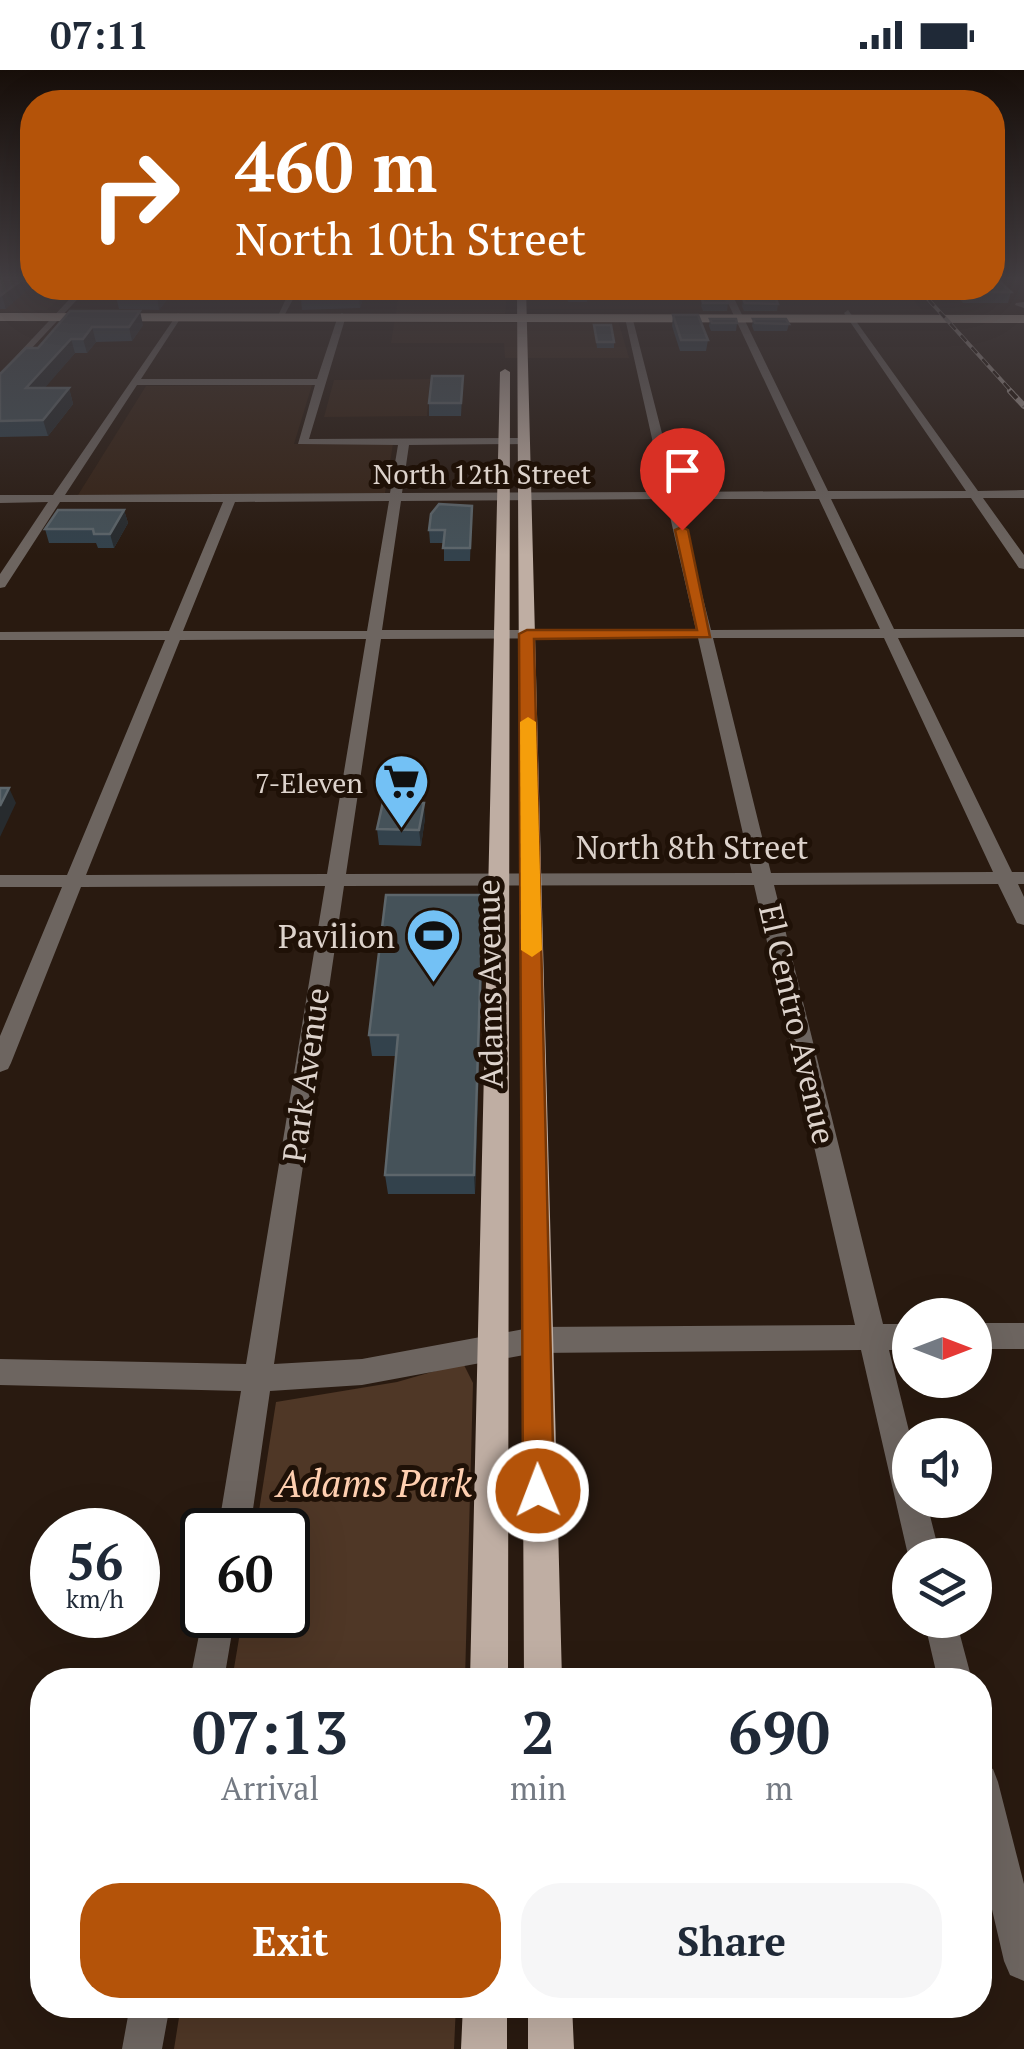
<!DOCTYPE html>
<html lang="en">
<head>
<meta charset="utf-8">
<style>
  body { margin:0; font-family:"PT Serif",serif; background:#f6f6f7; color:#1f2937; height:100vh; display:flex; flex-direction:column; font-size:38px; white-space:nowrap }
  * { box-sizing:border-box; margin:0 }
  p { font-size:32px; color:#747a83 }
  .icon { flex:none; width:55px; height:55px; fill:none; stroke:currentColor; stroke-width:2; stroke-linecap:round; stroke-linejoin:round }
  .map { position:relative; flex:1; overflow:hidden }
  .sheet { position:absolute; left:30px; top:1598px; width:962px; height:350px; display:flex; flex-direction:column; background:#fff; border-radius:40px; box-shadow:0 10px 40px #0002 }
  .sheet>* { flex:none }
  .banner { position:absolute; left:20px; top:20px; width:985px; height:210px; border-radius:40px; box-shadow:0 10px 40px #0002; background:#b45309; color:#fff; overflow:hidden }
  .needle { width:65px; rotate:90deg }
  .tools { position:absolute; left:892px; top:1228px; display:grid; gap:20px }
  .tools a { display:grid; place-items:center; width:100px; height:100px; border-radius:50%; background:#fff; box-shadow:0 10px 40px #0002; font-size:50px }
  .speed { position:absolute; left:30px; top:1438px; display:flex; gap:20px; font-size:50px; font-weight:700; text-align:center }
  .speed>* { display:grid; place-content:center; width:130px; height:130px; border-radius:50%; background:#fff; box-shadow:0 10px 40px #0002; line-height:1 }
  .speed small { font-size:25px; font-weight:400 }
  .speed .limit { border:5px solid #111; border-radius:15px; background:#fff; color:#111 }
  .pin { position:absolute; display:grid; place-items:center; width:85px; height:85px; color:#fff; margin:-102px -42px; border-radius:50% 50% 50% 0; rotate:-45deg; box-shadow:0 0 10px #0007 }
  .pin .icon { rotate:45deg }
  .me { position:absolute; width:110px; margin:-55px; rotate:359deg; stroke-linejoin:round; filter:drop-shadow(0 0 8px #0008) }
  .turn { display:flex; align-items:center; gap:35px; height:210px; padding:0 50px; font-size:45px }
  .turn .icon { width:130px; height:130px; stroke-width:2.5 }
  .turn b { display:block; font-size:70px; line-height:85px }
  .eta { display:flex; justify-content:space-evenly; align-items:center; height:170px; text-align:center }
  .eta b { font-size:60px; font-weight:600; line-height:70px }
  .cta { display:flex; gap:20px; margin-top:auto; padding:20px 50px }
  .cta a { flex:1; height:115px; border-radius:40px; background:#b45309; color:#fff; font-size:40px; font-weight:600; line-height:115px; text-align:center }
  .cta a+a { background:#f6f6f7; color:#1f2937 }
  .status { display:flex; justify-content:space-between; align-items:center; height:70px; padding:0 50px; background:#fff; direction:ltr }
  .status svg { height:28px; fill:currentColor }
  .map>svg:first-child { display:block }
  .built { fill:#362214 }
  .green { fill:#4f3726 }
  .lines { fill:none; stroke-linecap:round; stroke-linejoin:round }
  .minor { fill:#6d6560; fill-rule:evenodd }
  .major { fill:#bfaea3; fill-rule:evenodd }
  .highway { fill:#e0cbbd; fill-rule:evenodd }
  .rail-far1-casing { stroke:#a49891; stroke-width:4 }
  .rail-casing { stroke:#a49891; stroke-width:6 }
  .rail-far1 { stroke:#1f1107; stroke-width:2.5; stroke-dasharray:8; stroke-linecap:butt }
  .rail { stroke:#1f1107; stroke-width:4; stroke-dasharray:10; stroke-linecap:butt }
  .wall { fill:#33424c }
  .shaded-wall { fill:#272b2e }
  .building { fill:#455259; stroke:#5d666b; stroke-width:2.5 }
  .route { fill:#b45309; stroke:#753606; stroke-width:2.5 }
  .slow { fill:#f59e0b }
  .labels { text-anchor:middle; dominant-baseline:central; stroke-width:10; stroke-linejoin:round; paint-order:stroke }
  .far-street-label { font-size:28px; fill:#ddd3cc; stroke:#1f1107 }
  .far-poi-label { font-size:28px; fill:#ddd3cc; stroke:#1f1107; text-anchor:end }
  .street-label { font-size:32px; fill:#ddd3cc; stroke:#1f1107 }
  .poi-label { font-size:32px; fill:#ddd3cc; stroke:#1f1107; text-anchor:end }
  .near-park-label { font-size:38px; font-style:italic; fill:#ffcfb0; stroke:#1f1107 }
</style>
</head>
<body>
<div class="status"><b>07:11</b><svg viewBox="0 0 49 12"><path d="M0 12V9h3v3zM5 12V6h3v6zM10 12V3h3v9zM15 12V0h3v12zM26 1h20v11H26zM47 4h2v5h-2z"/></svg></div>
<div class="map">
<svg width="1024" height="1979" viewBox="0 0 1024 1979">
  <rect width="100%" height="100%" fill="#291a10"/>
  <!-- built -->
  <path class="built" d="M0 208H32V218H70L47 240 0 242Z
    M400 218H507L505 246 617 247 629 288H505L504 273H391Z
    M520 218H903L922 240 521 239Z
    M430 309 427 346 324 347 334 310Z
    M312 315 294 374H393L385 423 78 425 146 316Z"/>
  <!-- green -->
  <path class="green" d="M463 1293 473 1313 465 1610H232L243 1545H288V1460H256L276 1332 397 1312Z
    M181 1935H456L454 1979H174Z"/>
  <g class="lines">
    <!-- minor -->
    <path class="minor" d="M80 218H88L0 312V303Z
      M291 218H299L283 248H277Z
      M721 218H729L828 421H966L844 243 848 240 978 421 1024 420V428H983L1024 485V499L1019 498 971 428 831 429 894 559H1024V567L898 568 1012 802H1024V814H1018L1024 827V855L1017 853 998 814 774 815 883 1254H910V1280H889L910 1365V1430H926L940 1485H910V1489L908 1485 861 1280 535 1283 362 1315 270 1321 250 1460H218L241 1321 0 1315V1289L246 1294 325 816 81 817 11 993 8 999 0 1002V966L62 817H0V805H67L165 570H0V562L169 561 223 432H60L5 517 0 518V504L48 432 0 433V425H53L178 243 182 246 141 309H317L338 246 342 243 346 246 309 369 523 368 529 371 523 374 409 375 402 423 664 422 625 248 632 246 677 422 816 421ZM137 315H315L298 374 398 375 390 423 65 425ZM666 429 696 560H382L401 431ZM678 429H819L880 559 711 560ZM389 431 367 561H183L235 432ZM698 568 752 803 346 804 381 569ZM713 568H884L993 802 771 803ZM366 569 327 804 86 805 180 570ZM754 815 855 1255 535 1257 362 1289 274 1294 344 816Z
      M1024 232V238L1015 235 1016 233Z
      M975 1253H1024V1279H975Z
      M203 1545H235L224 1610H190Z
      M924 1550H956L972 1610H938Z
      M980 1694 993 1699 998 1712 1024 1814V1911L1010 1905 1004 1891 980 1788Z
      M130 1935H170L162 1979H122Z"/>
    <!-- major -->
    <path class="major" d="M517 218H526L562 1610H524Z
      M505 299 510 302 508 1610H470L500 302Z
      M463 1935H507V1979H461Z
      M528 1935H572L574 1979H528Z"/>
    <!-- highway -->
    <path class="highway" d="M0 243 1024 245V253L0 251Z"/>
    <defs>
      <path id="rail-far1" d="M918 218 1013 323"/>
      <path id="rail" d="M1010 321 1024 336"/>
    </defs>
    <!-- rail-far1 casing -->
    <use href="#rail-far1" class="rail-far1-casing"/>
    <!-- rail casing -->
    <use href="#rail" class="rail-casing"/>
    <!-- rail-far1 -->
    <use href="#rail-far1" class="rail-far1"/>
    <!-- rail -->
    <use href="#rail" class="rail"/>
  </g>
  <!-- wall -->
  <path class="wall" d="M0 208 6 239H0Z
    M124 218H176L159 240 119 239 116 227Z
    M366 218 360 238 302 240 301 229Z
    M565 218H586L587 232H568Z
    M950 218H992L1011 222 1008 233H963Z
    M702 229 728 233 727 241H703L701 236Z
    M743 229 778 234 777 241H744L742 236Z
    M70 241 143 255 132 271 96 272 87 283H75L44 318H69L73 334 48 366 0 367V304L38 278Z
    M673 245 708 270 706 281H680L672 256Z
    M710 249 737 253 736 261H711L709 256Z
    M753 249 789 254 787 261H754L752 256Z
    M594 255 614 272V278H597Z
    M463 306 461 346H429V333Z
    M472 436 470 491H444V473H430L429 460Z
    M124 440 128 453 114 478H98L96 473H49L45 459Z
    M425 748 421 776 379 775 377 759Z
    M483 825 475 1124H388L385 1105 396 986H372L369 965Z"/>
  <!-- shaded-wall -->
  <path class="shaded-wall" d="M24 208H30L32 216 6 239 2 226Z
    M164 218H176L159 240 157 227Z
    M362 218H366L360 238 359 227Z
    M140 241 143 255 132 271 129 257Z
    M92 257 96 272 87 283 83 269Z
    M71 269 75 283 31 334 26 318Z
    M69 318 73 334 48 366 43 350Z
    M124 440 128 453 114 478 110 464Z
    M9 718 16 733 0 767V736Z
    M424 733 425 748 421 776 419 760Z
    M483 825 484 845 475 1124 474 1105Z"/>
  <!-- building -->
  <path class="building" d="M0 208H24L0 226Z
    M992 208H996L1011 222H966L961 218H992Z
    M124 218H164L157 227H116Z
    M306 218H362L359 227 301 229Z
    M567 218H586L587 224H568Z
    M702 229H726L728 233H703Z
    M743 229H776L778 234 745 233Z
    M70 241H140L129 257H92L83 269H71L26 318H69L43 350 0 351V304L26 278H38Z
    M673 245H698L708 270H681Z
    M710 249H736L737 253H712Z
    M753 249H786L789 254 755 253Z
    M594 255H611L614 272H597Z
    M432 306H463L461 333H429Z
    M439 434 472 436 470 478H443L445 460H429L431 444Z
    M58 440H124L110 464H94L93 459H45Z
    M0 718H9L0 736Z
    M383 732 424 733 419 760 377 759Z
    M386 825H483L474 1105H385L398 965H369Z"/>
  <!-- sky -->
  <linearGradient id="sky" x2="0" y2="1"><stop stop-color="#170e09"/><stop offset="0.43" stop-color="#433e42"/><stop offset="1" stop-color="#433e42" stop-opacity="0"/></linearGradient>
  <rect width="1024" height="485" fill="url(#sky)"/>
  <!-- route -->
  <path class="route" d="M682 457 688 460 710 567 534 569 554 1421 549 1432 538 1437 527 1432 523 1421 519 564 527 560H697L675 460Z"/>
  <!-- slow -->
  <path class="slow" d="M528 647 536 652 542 880 532 887 521 880 520 652Z"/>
  <!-- icons -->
  <defs>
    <symbol id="supermarket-pin" viewBox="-11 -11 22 30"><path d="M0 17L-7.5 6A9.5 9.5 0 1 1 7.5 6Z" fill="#73c1f5" stroke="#1f1107"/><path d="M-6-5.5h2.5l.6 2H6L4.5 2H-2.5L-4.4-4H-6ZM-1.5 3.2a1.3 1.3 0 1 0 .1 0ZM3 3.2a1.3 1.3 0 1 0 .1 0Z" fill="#111"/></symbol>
    <symbol id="stadium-pin" viewBox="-11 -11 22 30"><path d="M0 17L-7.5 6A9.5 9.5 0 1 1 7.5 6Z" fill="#73c1f5" stroke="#1f1107"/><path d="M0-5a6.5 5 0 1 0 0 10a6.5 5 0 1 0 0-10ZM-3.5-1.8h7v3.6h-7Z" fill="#111"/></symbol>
  </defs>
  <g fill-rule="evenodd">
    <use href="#supermarket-pin" x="370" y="680" width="63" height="86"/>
    <use href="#stadium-pin" x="402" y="834" width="63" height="86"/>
  </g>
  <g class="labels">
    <!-- far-street labels -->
    <g class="far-street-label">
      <text x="482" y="403">North 12th Street</text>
    </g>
    <!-- far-poi labels -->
    <g class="far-poi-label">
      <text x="363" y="712">7-Eleven</text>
    </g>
    <!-- street labels -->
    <g class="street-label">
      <text x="692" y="777">North 8th Street</text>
      <text transform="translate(489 914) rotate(-91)">Adams Avenue</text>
      <text transform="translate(798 954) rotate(77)">El Centro Avenue</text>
      <text transform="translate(305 1005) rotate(-82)">Park Avenue</text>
    </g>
    <!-- poi labels -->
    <g class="poi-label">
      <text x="395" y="866">Pavilion</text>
    </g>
    <!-- near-park labels -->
    <g class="near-park-label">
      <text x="374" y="1413">Adams Park</text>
    </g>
  </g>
</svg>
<div class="tools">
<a><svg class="needle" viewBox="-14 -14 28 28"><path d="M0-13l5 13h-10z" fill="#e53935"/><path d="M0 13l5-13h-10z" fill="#747a83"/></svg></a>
<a><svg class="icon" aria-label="sound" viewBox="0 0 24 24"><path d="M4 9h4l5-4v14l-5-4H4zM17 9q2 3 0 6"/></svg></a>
<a><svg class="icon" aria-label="layers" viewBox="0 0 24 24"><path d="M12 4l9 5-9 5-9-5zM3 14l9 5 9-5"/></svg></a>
</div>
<div class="speed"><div>56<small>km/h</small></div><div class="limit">60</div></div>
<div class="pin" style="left:682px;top:460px;background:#d93025"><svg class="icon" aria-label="arrive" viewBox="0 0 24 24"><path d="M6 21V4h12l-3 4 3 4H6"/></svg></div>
<svg class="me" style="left:538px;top:1421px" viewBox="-20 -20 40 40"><circle r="17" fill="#b45309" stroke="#fff" stroke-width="3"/><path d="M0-11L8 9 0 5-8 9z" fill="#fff"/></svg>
<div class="banner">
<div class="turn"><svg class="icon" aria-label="right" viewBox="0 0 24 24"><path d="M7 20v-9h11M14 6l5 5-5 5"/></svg><div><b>460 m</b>North 10th Street</div></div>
</div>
<section class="sheet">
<div class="eta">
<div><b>07:13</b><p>Arrival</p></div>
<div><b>2</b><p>min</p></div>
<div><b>690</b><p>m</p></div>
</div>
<div class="cta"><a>Exit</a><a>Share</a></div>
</section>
</div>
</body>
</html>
